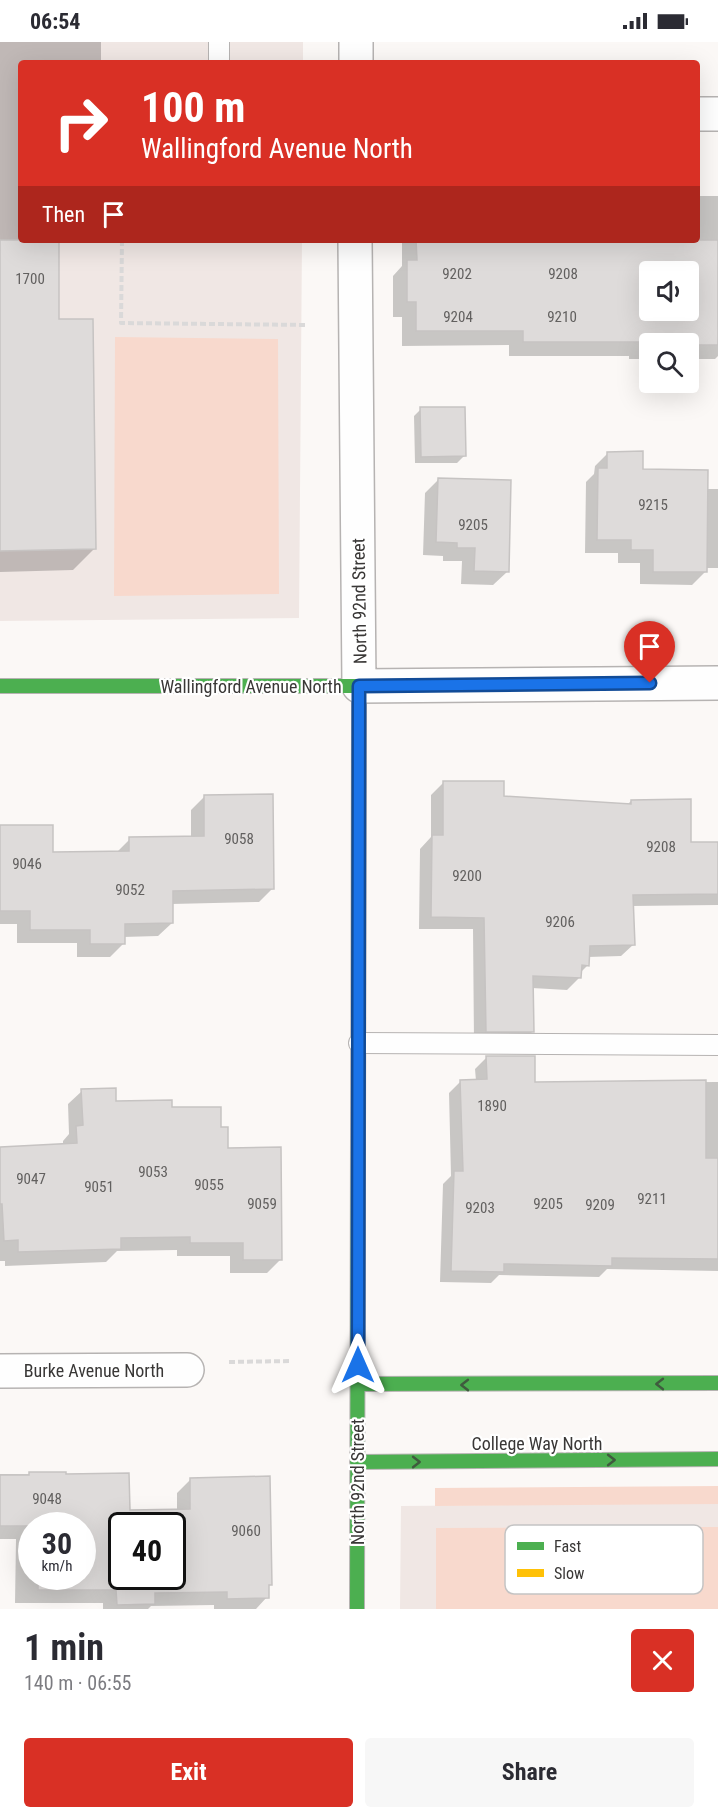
<!DOCTYPE html>
<html lang="en">
<head>
<meta charset="utf-8">
<style>
  body { margin:0; font-family:"Roboto Condensed",sans-serif; background:#f7f7f7; color:#2b2b33; height:100vh; display:flex; flex-direction:column; font-size:22px; white-space:nowrap }
  * { box-sizing:border-box; margin:0 }
  p { font-size:20px; color:#7c7c81 }
  .icon { flex:none; width:33px; height:33px; fill:none; stroke:currentColor; stroke-width:2; stroke-linecap:round; stroke-linejoin:round }
  .map { position:relative; height:1567px; overflow:hidden }
  .side { display:flex; flex-direction:column; background:#fff; flex:1 }
  .side>* { flex:none }
  .top-card { position:absolute; left:18px; top:18px; width:682px; height:183px; border-radius:6px; box-shadow:0 6px 24px #0002; background:#d93025; color:#fff; overflow:hidden }
  .controls { position:absolute; left:639px; top:219px; display:grid; gap:12px }
  .controls a { display:grid; place-items:center; width:60px; height:60px; border-radius:6px; background:#fff; box-shadow:0 6px 24px #0002; font-size:30px }
  .speed { position:absolute; left:18px; top:1470px; display:flex; gap:12px; font-size:30px; font-weight:700; text-align:center }
  .speed>* { display:grid; place-content:center; width:78px; height:78px; border-radius:50%; background:#fff; box-shadow:0 6px 24px #0002; line-height:1 }
  .speed small { font-size:15px; font-weight:400 }
  .speed .limit { border:3px solid #111; border-radius:9px; background:#fff; color:#111 }
  .pin { position:absolute; display:grid; place-items:center; width:51px; height:51px; color:#fff; margin:-62px -26px; border-radius:50% 50% 50% 0; rotate:-45deg; box-shadow:0 0 6px #0007 }
  .pin .icon { rotate:45deg }
  .me { position:absolute; width:66px; margin:-33px; rotate:0deg; stroke-linejoin:round; filter:drop-shadow(0 0 4px #0008) }
  .turn { display:flex; align-items:center; gap:21px; height:126px; padding:0 24px; font-size:27px }
  .turn .icon { width:78px; height:78px; stroke-width:2.5 }
  .turn b { display:block; font-size:42px; line-height:51px }
  .then { display:flex; align-items:center; height:57px; padding:0 24px; background:#0003; gap:12px; font-size:22px }
  .round { display:grid; place-items:center; flex:none; width:63px; height:63px; border-radius:6px; background:#f7f7f7 }
  .summary { display:flex; align-items:center; justify-content:space-between; height:102px; padding:0 24px }
  h1 { font-size:36px; font-weight:700; line-height:45px }
  .button { display:flex; gap:12px; margin-top:auto; padding:12px 24px }
  .button a { flex:1; height:69px; border-radius:6px; background:#d93025; color:#fff; font-size:24px; font-weight:700; line-height:69px; text-align:center }
  .button a+a { background:#f7f7f7; color:#2b2b33 }
  .status { display:flex; justify-content:space-between; align-items:center; height:42px; padding:0 30px; background:#fff; direction:ltr }
  .status svg { height:16px; fill:currentColor }
  .map>svg:first-child { display:block }
  .built { fill:#f0e7e4 }
  .green { fill:#f8d9cd }
  .shadow { fill:#0003; fill-rule:evenodd }
  .building { fill:#dedbda; stroke:#c6c3c2; stroke-width:1.5; fill-rule:evenodd }
  .lines { fill:none; stroke-linecap:round; stroke-linejoin:round }
  .lane-casing { stroke:#b6b3b2; stroke-width:22 }
  .street-casing { stroke:#b6b3b2; stroke-width:36 }
  .fast-casing { stroke:#b6b3b2; stroke-width:16 }
  .slow-casing { stroke:#b6b3b2; stroke-width:16 }
  .path { stroke:#dad9d9; stroke-width:4; stroke-dasharray:6 3; stroke-linecap:butt }
  .lane { stroke:#fefefe; stroke-width:20 }
  .street { stroke:#fefefe; stroke-width:33 }
  .fast { stroke:#4caf50; stroke-width:14 }
  .slow { stroke:#ffc107; stroke-width:14 }
  .oneway { stroke:#3f5b3e }
  .route-casing { stroke:#114b97; stroke-width:15 }
  .route { stroke:#1a73e8; stroke-width:10 }
  .labels { text-anchor:middle; dominant-baseline:central; stroke-width:4.5; stroke-linejoin:round; paint-order:stroke }
  .number-label { font-size:15px; fill:#62605f }
  .street-label { font-size:18px; fill:#393736; stroke:#fff }
  .key { fill:#fff; stroke:#c4c3c3; stroke-width:1.5 }
  .key-label { font-size:16px; fill:#393736 }
</style>
</head>
<body>
<div class="status"><b>06:54</b><svg viewBox="0 0 49 12"><path d="M0 12V9h3v3zM5 12V6h3v6zM10 12V3h3v9zM15 12V0h3v12zM26 1h20v11H26zM47 4h2v5h-2z"/></svg></div>
<div class="map">
<svg width="718" height="1567" viewBox="0 0 718 1567">
  <rect width="100%" height="100%" fill="#fbf8f6"/>
  <!-- built -->
  <path class="built" d="M0 0H303V21H21V198H302L299 576 0 579Z
    M718 1461V1567H400L401 1464Z"/>
  <!-- green -->
  <path class="green" d="M115 295 278 297 279 552 114 554Z
    M718 1444V1462L435 1464V1446Z
    M718 1485V1567H436V1486Z"/>
  <!-- shadow -->
  <path class="shadow" d="M0 0H101V21H21V198H58V278L95 506 73 528 0 530Z
    M698 154H718V314L715 317H688V302H650V317H629V314H509V303L402 304V275H393V234L402 224V198H698ZM650 230H688V268H650Z
    M421 367 464 414 457 421H415L414 374Z
    M608 411 642 428 706 447H718V526H705V530L692 543 640 542V521H618V511H585L586 440 594 432 595 424Z
    M438 438 507 530 493 543 461 542 462 519H443V514L423 513 425 451Z
    M444 740 502 756 627 763 631 759 690 802 718 801V863L632 864 634 902 621 914 588 915V923L580 931 579 936 567 948 532 946 533 989 520 1002 474 1001 473 887H419L420 807 431 795V753Z
    M205 754 273 846 259 860 172 862V881L158 894 123 895V902L110 915H77V901H17V882H0V784L52 811H116L130 797 191 796V768Z
    M487 1015 534 1041 718 1040V1229L607 1227 599 1235 499 1233 491 1241 440 1240 443 1142 451 1134 449 1051 461 1039H476L475 1027Z
    M82 1049 115 1061 171 1067 220 1086 227 1108 281 1217 267 1231H230V1214H177V1208L117 1209 106 1220 5 1224V1219H0V1106L63 1103V1099L69 1092 68 1062Z
    M0 1432 127 1433 128 1470 177 1469V1451L190 1438 270 1542 267 1545V1555L256 1567H214V1563L151 1564 148 1567H103V1561H15L16 1497H0ZM32 1484H82V1534H32ZM122 1484H172V1534H122Z"/>
  <!-- building -->
  <path class="building" d="M0 198H59V277H93L96 507 0 509Z
    M416 198H718V303H688V302H650V303H643V300H523V289H416V260H407V218H417ZM650 230H688V268H650Z
    M420 365H465L466 414 421 415Z
    M643 409V427L708 428 707 530H653V508H631V498H597L598 426H607V410Z
    M438 436 511 438 509 530 474 529 475 506H457V501L436 500Z
    M443 739H504V754L631 762V758L691 757V800H718V852L633 853 635 903 590 904 589 924 582 923 581 936 533 934 534 990H486L484 876 431 875 432 793H443Z
    M273 752 274 847 173 849V881L125 882V902H90V888H30V869H0V783H53V810L129 809V795L204 794V753Z
    M486 1014H535V1040L706 1038V1116H718V1217L612 1216V1224L504 1222V1230L451 1229 454 1129H463L460 1038 487 1037Z
    M116 1046V1059L172 1058V1065H221V1085H228V1106L281 1105 282 1218H243V1201H190V1195L121 1196V1207L18 1210V1198L4 1199 2 1162H0V1105L77 1101 76 1084 83 1083 81 1047Z
    M29 1430H66V1432L129 1431 130 1468 190 1467V1436L270 1434 272 1543H269V1556L227 1557V1550L155 1551V1562L117 1563 116 1548H38V1534H82V1484H32V1534H28L29 1484H0V1433H29ZM122 1484H172V1534H122Z"/>
  <g class="lines">
    <defs>
      <path id="lane" d="M219 21V0
        M359 1001 718 1003"/>
      <path id="street" d="M356 21V0
        M698 72H718
        M355 198 359 644 718 641
        M0 1329 187 1328"/>
      <path id="fast" d="M0 644H359V690
        M358 1342 718 1341
        M357 1420 718 1417
        M357 1567 358 1093"/>
      <path id="slow" d="M358 1093 359 690"/>
    </defs>
    <!-- lane casing -->
    <use href="#lane" class="lane-casing"/>
    <!-- street casing -->
    <use href="#street" class="street-casing"/>
    <!-- fast casing -->
    <use href="#fast" class="fast-casing"/>
    <!-- slow casing -->
    <use href="#slow" class="slow-casing"/>
    <!-- path -->
    <path class="path" d="M122 198 121 281 308 283
      M229 1320 291 1319"/>
    <!-- lane -->
    <use href="#lane" class="lane"/>
    <!-- street -->
    <use href="#street" class="street"/>
    <!-- fast -->
    <use href="#fast" class="fast"/>
    <!-- slow -->
    <use href="#slow" class="slow"/>
  </g>
  <!-- one-way arrows -->
  <defs><path id="oneway-chevron" d="M-2-3.5L2.5 0L-2 3.5" fill="none" stroke-width="1.6" stroke-linecap="round" stroke-linejoin="round" transform="scale(1.5)"/></defs>
  <g class="oneway">
    <use href="#oneway-chevron" transform="translate(660 1342) rotate(180)"/>
    <use href="#oneway-chevron" transform="translate(465 1343) rotate(180)"/>
    <use href="#oneway-chevron" transform="translate(611 1418)"/>
    <use href="#oneway-chevron" transform="translate(416 1420)"/>
  </g>
  <g class="lines">
    <defs>
      <path id="route" d="M358 1323 359 644 650 641"/>
    </defs>
    <!-- route casing -->
    <use href="#route" class="route-casing"/>
    <!-- route -->
    <use href="#route" class="route"/>
  </g>
  <g class="labels">
    <!-- number labels -->
    <g class="number-label">
      <text x="457" y="232">9202</text>
      <text x="563" y="232">9208</text>
      <text x="30" y="237">1700</text>
      <text x="458" y="275">9204</text>
      <text x="562" y="275">9210</text>
      <text x="653" y="463">9215</text>
      <text x="473" y="483">9205</text>
      <text x="239" y="797">9058</text>
      <text x="661" y="805">9208</text>
      <text x="27" y="822">9046</text>
      <text x="467" y="834">9200</text>
      <text x="130" y="848">9052</text>
      <text x="560" y="880">9206</text>
      <text x="492" y="1064">1890</text>
      <text x="153" y="1130">9053</text>
      <text x="31" y="1137">9047</text>
      <text x="209" y="1143">9055</text>
      <text x="99" y="1145">9051</text>
      <text x="652" y="1157">9211</text>
      <text x="262" y="1162">9059</text>
      <text x="548" y="1162">9205</text>
      <text x="600" y="1163">9209</text>
      <text x="480" y="1166">9203</text>
      <text x="47" y="1457">9048</text>
      <text x="246" y="1489">9060</text>
    </g>
    <!-- street labels -->
    <g class="street-label">
      <text transform="translate(359 559) rotate(-91)">North 92nd Street</text>
      <text x="251" y="644">Wallingford Avenue North</text>
      <text x="94" y="1328">Burke Avenue North</text>
      <text x="537" y="1401">College Way North</text>
      <text transform="translate(357 1440) rotate(-90)">North 92nd Street</text>
    </g>
  </g>
  <!-- legend -->
  <rect x="505" y="1483" width="198" height="69" rx="9" class="key"/>
  <rect x="517" y="1500" width="27" height="8" fill="#4caf50"/>
  <rect x="517" y="1527" width="27" height="8" fill="#ffc107"/>
  <g class="key-label">
    <text x="554" y="1510">Fast</text>
    <text x="554" y="1537">Slow</text>
  </g>
</svg>
<div class="controls">
<a><svg class="icon" aria-label="sound" viewBox="0 0 24 24"><path d="M4 9h4l5-4v14l-5-4H4zM17 9q2 3 0 6"/></svg></a>
<a><svg class="icon" aria-label="search" viewBox="0 0 24 24"><circle cx="10" cy="10" r="6"/><path d="M15 15l6 6"/></svg></a>
</div>
<div class="speed"><div>30<small>km/h</small></div><div class="limit">40</div></div>
<div class="pin" style="left:650px;top:641px;background:#d93025"><svg class="icon" aria-label="arrive" viewBox="0 0 24 24"><path d="M6 21V4h12l-3 4 3 4H6"/></svg></div>
<svg class="me" style="left:358px;top:1323px" viewBox="-20 -20 40 40"><path d="M0-17L14 15 0 8-14 15z" fill="#1a73e8" stroke="#fff" stroke-width="4"/></svg>
<div class="top-card">
<div class="turn"><svg class="icon" aria-label="right" viewBox="0 0 24 24"><path d="M7 20v-9h11M14 6l5 5-5 5"/></svg><div><b>100 m</b>Wallingford Avenue North</div></div>
<div class="then">Then<svg class="icon" aria-label="arrive" viewBox="0 0 24 24"><path d="M6 21V4h12l-3 4 3 4H6"/></svg></div>
</div>
</div>
<section class="side">
<div class="summary"><div><h1>1 min</h1><p>140 m · 06:55</p></div><a class="round" style="background:#d93025;color:#fff"><svg class="icon" aria-label="close" viewBox="0 0 24 24"><path d="M6 6l12 12M18 6L6 18"/></svg></a></div>
<div class="button"><a>Exit</a><a>Share</a></div>
</section>
</body>
</html>
